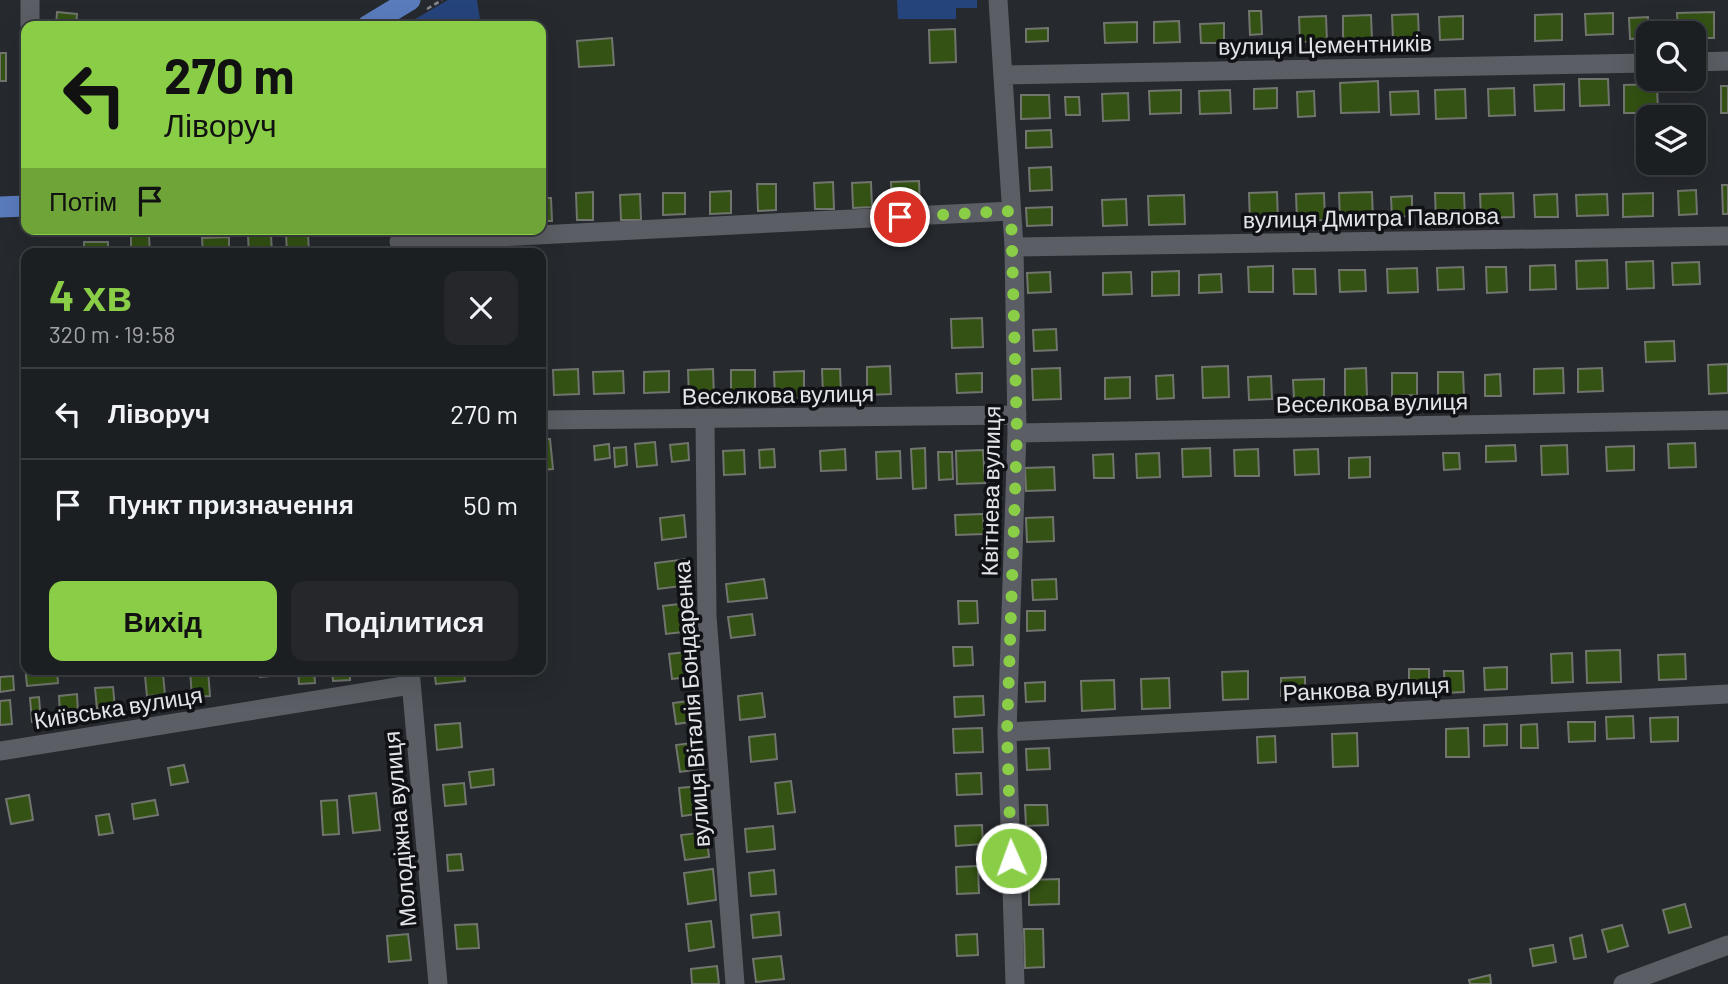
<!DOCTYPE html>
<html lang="uk">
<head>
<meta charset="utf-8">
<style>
  body { margin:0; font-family:Barlow,sans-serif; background:#25272a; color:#f1f3f6; height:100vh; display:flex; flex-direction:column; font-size:26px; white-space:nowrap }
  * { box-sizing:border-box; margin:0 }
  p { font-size:23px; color:#a0a2a5 }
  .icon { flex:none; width:38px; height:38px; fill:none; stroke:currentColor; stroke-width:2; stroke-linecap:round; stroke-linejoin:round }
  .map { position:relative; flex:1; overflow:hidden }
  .details { position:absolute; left:21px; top:248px; width:525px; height:427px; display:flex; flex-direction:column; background:#1c1f22; border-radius:14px; box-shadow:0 7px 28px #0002,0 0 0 2px #3a3d40 }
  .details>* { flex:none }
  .guide { position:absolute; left:21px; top:21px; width:525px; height:214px; border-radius:14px; box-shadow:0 7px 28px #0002,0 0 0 2px #3a3d40; background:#8ace47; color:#111; overflow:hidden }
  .controls { position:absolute; left:1636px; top:21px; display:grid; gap:14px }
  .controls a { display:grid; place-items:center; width:70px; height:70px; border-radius:14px; background:#1c1f22; box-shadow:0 7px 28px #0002,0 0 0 2px #3a3d40; font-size:35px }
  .pin { position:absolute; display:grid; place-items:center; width:60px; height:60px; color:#fff; margin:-30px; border:4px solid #fff; border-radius:50%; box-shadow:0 2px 7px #0007 }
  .me { position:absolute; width:77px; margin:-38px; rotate:358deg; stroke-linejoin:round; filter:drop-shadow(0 0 5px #0008) }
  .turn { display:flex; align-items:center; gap:24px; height:147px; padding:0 28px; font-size:32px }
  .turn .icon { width:91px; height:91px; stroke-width:2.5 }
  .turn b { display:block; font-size:49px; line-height:60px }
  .then { display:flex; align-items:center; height:66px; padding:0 28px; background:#0003; gap:14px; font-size:26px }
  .round { display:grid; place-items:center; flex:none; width:74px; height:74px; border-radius:14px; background:#25272a }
  .overview { display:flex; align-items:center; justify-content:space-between; height:119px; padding:0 28px }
  h1 { font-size:42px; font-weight:700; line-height:52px; color:#8ace47 }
  .primary-button { display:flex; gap:14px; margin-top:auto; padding:14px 28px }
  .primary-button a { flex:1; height:80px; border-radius:14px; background:#8ace47; color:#111; font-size:28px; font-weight:700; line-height:80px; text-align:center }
  .primary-button a+a { background:#25272a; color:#f1f3f6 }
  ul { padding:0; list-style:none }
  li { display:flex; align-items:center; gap:21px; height:91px; padding:0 28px; border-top:2px solid #3a3d40 }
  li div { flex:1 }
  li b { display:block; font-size:26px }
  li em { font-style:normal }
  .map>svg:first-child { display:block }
  .green { fill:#26447c }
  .building { fill:#335213; stroke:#71756e; stroke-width:2 }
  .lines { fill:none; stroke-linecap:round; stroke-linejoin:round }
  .path { stroke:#86888d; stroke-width:2.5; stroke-dasharray:5 3.5; stroke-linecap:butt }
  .minor { stroke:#5b5e64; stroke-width:19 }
  .major { stroke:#5a7cbd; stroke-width:21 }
  .route { stroke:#8ace47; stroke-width:12; stroke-dasharray:0 21.6 }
  .labels { text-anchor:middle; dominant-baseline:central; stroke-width:7; stroke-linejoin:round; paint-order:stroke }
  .street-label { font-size:23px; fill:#e2e4e8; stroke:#101114 }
</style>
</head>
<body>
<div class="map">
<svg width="1728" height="984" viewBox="0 0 1728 984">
  <rect width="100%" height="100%" fill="#26292e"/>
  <!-- green -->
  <path class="green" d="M448 0H477L481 26H403Z
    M897 0H977V8H956V19H898Z"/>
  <!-- building -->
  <path class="building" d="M1249 11H1261L1262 34 1250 35Z
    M57 12 77 14 76 26H56Z
    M1714 12V38H1694V33H1678L1677 13Z
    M1613 13V34L1586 35 1585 14Z
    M1418 14 1419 40 1393 41 1392 15Z
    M1562 14V40L1535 41V15Z
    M1371 15 1372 40 1343 41V16Z
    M1326 16 1327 41 1300 42 1299 17Z
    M1463 16V39L1440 40 1439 17Z
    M1648 17V38L1630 39 1629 18Z
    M1179 21 1180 42 1154 43V22Z
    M1137 22V42L1105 43 1104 23Z
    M1224 23V43H1201L1200 24Z
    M1048 28V41L1026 42V29Z
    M955 29 956 62 930 63 929 30Z
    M612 38 614 65 579 67 577 41Z
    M0 53H6V81H0Z
    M1579 79H1608L1609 105 1580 106Z
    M1378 81 1379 112 1341 113 1340 83Z
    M1564 84V110L1535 111 1534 85Z
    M1657 84 1658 113H1624V85Z
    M1721 86H1728V113H1721Z
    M1277 88V108L1254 109V89Z
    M1514 88 1515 115 1489 116 1488 89Z
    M1465 89 1466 118 1436 119 1435 90Z
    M1181 90V113L1150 114 1149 91Z
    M1230 90 1231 113 1200 114 1199 91Z
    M1314 91 1315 116 1298 117 1297 92Z
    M1418 91 1419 114 1391 115 1390 92Z
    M1128 93 1129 120 1103 121 1102 94Z
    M1021 95H1049L1050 118 1021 119Z
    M1065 97H1079L1080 115H1066Z
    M1702 115 1703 138H1694V117H1675Z
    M1051 130 1052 147 1026 148V131Z
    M1051 167 1052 190 1030 191 1029 168Z
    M919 181 920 206 892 207 891 182Z
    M833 182 834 209H815L814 183Z
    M871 182 872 207 853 208 852 183Z
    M757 184H776V210L758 211Z
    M1722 185H1728V214H1723Z
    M1696 190 1697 214 1679 215 1678 191Z
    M731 191V213L710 214V192Z
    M593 192V220H577L576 193Z
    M1277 192 1278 222 1250 223 1249 193Z
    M1372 192 1373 220 1340 221 1339 193Z
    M663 193H685V214L663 215Z
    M1324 193 1325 220 1297 221 1296 194Z
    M1435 193H1464L1465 218 1436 219Z
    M1513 193 1514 217 1481 218 1480 194Z
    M1653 193V216L1623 217V194Z
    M640 194 641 220H621L620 195Z
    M1557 194 1558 217H1535L1534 195Z
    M1607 194 1608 215 1577 216 1576 195Z
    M1184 195 1185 224 1149 225 1148 196Z
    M1412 196V216L1392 217 1391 197Z
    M541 198H551L552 221H541Z
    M1126 199 1127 225 1103 226 1102 200Z
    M1052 207V225L1027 226 1026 208Z
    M286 233H308L309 254H287Z
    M149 235 150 254H131V236Z
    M271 235 272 254H249L248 236Z
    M229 237V254H203L202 238Z
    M84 242H108V254H84Z
    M1607 260 1608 288 1577 289 1576 261Z
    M1653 261 1654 288 1627 289 1626 262Z
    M1699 262 1700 284 1673 285 1672 263Z
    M1555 265 1556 289 1530 290V266Z
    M1273 266V292H1249L1248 267Z
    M1463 267 1464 289 1438 290 1437 268Z
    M1486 267H1506L1507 292 1487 293Z
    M1417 268 1418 292 1388 293 1387 269Z
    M1293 269H1315L1316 294H1294Z
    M1339 270H1365L1366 291 1340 292Z
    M1179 271V295L1152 296V272Z
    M1050 272 1051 292 1028 293 1027 273Z
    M1131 272 1132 294 1103 295V273Z
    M1221 274 1222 292 1199 293V275Z
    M982 318 983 347 952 348 951 319Z
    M1056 329 1057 350 1034 351 1033 330Z
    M1674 341 1675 361 1646 362 1645 342Z
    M1728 364V393L1709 394 1708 365Z
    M890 366 891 394 867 395V367Z
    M1228 366 1229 397 1203 398 1202 367Z
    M1060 368 1061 399 1033 400 1032 369Z
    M1366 368 1367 397 1345 398V369Z
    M1563 368 1564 393 1534 394V369Z
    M1602 368 1603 391 1578 392V369Z
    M578 369 579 394 554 395 553 370Z
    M713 369 714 397 689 398 688 370Z
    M822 369H840L841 394 823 395Z
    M731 370H755V392L731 393Z
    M623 371 624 393 594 394 593 372Z
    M669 371V392L644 393V372Z
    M804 371V398L775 399 774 372Z
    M1438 372H1463L1464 396 1438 397Z
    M982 373V392L957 393 956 374Z
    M1392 373H1417V395L1392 396Z
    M1500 374 1501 396H1485V375Z
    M1173 375 1174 398 1157 399 1156 376Z
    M1271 376 1272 399 1249 400 1248 377Z
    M1130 377V398L1105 399V378Z
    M1324 379V399H1294L1293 380Z
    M541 439H550L553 469 541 470Z
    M655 442 657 465 637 467 635 444Z
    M688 443 689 460 672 462 670 445Z
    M1695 443 1696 467 1669 468 1668 444Z
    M609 444 610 458 595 460 594 446Z
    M1515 445 1516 461 1486 462V446Z
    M1567 445 1568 474 1542 475 1541 446Z
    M1634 446V470L1607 471 1606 447Z
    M626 447 627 465 615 467 614 448Z
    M925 448 926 488 913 489 911 449Z
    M1210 448 1211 476 1183 477 1182 449Z
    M774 449 775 467 760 468 759 450Z
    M845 449 846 470 821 471 820 451Z
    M1258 449 1259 476H1235L1234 450Z
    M1318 449 1319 474 1295 475 1294 450Z
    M744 450 745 474 724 475 723 451Z
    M983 450 985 483 957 484 956 451Z
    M900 451 901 478 877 479 876 452Z
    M938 452H952L953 479 939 480Z
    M1159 453 1160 477 1137 478 1136 454Z
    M1443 453H1459L1460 469 1444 470Z
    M1113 454 1114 478H1094L1093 455Z
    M1370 457V477L1349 478V458Z
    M1054 467 1055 490 1026 491 1025 468Z
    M983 514 984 534 956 535 955 515Z
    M684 515 686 537 662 540 660 518Z
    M1053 517 1054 541 1027 542 1026 518Z
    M687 559 690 585 658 589 655 563Z
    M764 579 767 598 728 602 726 584Z
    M1056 579 1057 599 1033 600 1032 580Z
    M958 601H977L978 623 959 624Z
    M688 603 691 631 666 634 663 606Z
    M1027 611H1045V630L1027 631Z
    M752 614 755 635 731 638 728 617Z
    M953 647H972L973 665 954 666Z
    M1620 650 1621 682 1587 683 1586 651Z
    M696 651 699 676 672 679 669 654Z
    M1572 653 1573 682 1552 683 1551 654Z
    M1685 654 1686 679 1659 680 1658 655Z
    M25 664 26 670H57L58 683 27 686Z
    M1507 667V689L1485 690 1484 668Z
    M1409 669H1429V693H1409Z
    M190 670H208L210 696 192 697Z
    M259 670H281V675L260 677Z
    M298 670H314L315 683 299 684Z
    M332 670H350V680L333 681Z
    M434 670H464L465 681 436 684Z
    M1248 671V699L1223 700 1222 672Z
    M1444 671H1463L1464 692 1445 693Z
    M163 674 165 695 147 696 145 676Z
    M13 676 14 690 0 692V677Z
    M1305 677V695L1281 696V678Z
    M1169 678 1170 708 1142 709 1141 679Z
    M1114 680 1115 709 1082 711 1081 681Z
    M1045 682V701L1026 702 1025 683Z
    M113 687 115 708 97 709 95 688Z
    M762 693 765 717 740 720 738 696Z
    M77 694 78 713 60 715 59 696Z
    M983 696 984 715 955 717 954 697Z
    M39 697 41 722H32L30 698Z
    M10 700 12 724 0 725V701Z
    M696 700 698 721 676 724 673 703Z
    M1633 716 1634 738 1607 739 1606 717Z
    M1678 717V741L1651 742 1650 718Z
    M1568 722H1595V741L1569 742Z
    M460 723 462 747 437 750 435 725Z
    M1507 724V745L1484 746V725Z
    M1537 724 1538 748H1521V725Z
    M982 728 983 752 954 753 953 729Z
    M1468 728 1469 757H1446V729Z
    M1357 733 1358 766 1333 767 1332 734Z
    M775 734 777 759 751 762 749 737Z
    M1275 736 1276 762 1258 763 1257 737Z
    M699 742 702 769 680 772 676 745Z
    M1049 748 1050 769 1027 770 1026 749Z
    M184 765 188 782 171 785 168 768Z
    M493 769 494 785 471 788 469 772Z
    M981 773 982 794 957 795 956 774Z
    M791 781 795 812 778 814 775 783Z
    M464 783 466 804 445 806 443 785Z
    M700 786 703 813 682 816 679 788Z
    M376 793 380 830 353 833 349 796Z
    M29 795 33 820 11 824 6 799Z
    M155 800 158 815 134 819 132 804Z
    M337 800 339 834 323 835 321 801Z
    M1025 805H1047L1048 825 1026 826Z
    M109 814 113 833 99 835 96 816Z
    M982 825 983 844 956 846 955 826Z
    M773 826 775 849 747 852 745 829Z
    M706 832 709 857 685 860 681 835Z
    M461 854 463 870 448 871 447 855Z
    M978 866 979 893 957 894 956 867Z
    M713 869 716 900 688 904 684 873Z
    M774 870 776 894 751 896 749 873Z
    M1059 879V904L1029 905V880Z
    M1685 904 1691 927 1669 933 1663 910Z
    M779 912 781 935 753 938 751 915Z
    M711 921 714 947 689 951 686 924Z
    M477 924 479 948 457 949 455 925Z
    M1622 925 1628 946 1608 952 1602 930Z
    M1024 929H1043L1044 967 1025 968Z
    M408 934 411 960 389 962 387 936Z
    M977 934 978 955 957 956 956 935Z
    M1582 935 1586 957 1574 959 1570 938Z
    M1553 945 1556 962 1533 966 1530 949Z
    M781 956 784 979 756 982 753 959Z
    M717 966 719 984H692L691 969Z
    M1490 975 1491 984H1470L1469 980Z"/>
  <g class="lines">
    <!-- path -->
    <path class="path" d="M427 9 442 0"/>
    <!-- minor -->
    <path class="minor" d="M998 0 1014 247 1017 433 1007 732 1015 984
      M30 26V0
      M1694 62 1728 61
      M1003 75 1648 63
      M399 242 1011 211
      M1014 247 1728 236
      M541 420 1017 415
      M705 420 707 616 735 984
      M1017 433 1728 420
      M410 670 438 984
      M1007 732 1728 694
      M0 751 410 685
      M1623 984 1728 945"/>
    <!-- major -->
    <path class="major" d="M367 26 410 0
      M0 207 26 206"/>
  </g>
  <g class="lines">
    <!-- route -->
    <path class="route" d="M900 217 1011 211 1017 433 1007 732 1011 858"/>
  </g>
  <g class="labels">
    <!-- street labels -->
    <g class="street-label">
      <text transform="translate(1325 44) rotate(-1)">вулиця Цементників</text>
      <text transform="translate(1371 217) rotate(-1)">вулиця Дмитра Павлова</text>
      <text transform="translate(778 394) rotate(-1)">Веселкова вулиця</text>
      <text transform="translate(1372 402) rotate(-1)">Веселкова вулиця</text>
      <text transform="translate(990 491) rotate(-89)">Квітнева вулиця</text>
      <text transform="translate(1366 688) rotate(-3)">Ранкова вулиця</text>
      <text transform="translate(691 704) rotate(-94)">вулиця Віталія Бондаренка</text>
      <text transform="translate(118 707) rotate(-9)">Київська вулиця</text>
      <text transform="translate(399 829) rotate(-95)">Молодіжна вулиця</text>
    </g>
  </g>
</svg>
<div class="controls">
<a><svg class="icon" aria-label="search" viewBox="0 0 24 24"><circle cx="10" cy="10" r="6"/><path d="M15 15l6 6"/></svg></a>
<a><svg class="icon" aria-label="layers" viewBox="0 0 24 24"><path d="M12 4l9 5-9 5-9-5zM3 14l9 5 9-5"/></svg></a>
</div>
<div class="pin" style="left:900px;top:217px;background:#d93025"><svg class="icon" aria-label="arrive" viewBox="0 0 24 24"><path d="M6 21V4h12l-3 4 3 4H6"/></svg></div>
<svg class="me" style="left:1011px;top:858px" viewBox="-20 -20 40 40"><circle r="17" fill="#8ace47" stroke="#fff" stroke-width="3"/><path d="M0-11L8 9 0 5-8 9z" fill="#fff"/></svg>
<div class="guide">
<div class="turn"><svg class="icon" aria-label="left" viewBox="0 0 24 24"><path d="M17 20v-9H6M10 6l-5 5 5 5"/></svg><div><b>270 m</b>Ліворуч</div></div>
<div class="then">Потім<svg class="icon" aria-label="arrive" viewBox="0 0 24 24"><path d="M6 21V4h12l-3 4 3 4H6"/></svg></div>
</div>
<section class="details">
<div class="overview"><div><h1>4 хв</h1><p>320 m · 19:58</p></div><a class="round"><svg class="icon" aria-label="close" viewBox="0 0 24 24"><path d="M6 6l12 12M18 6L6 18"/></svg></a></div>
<ul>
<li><svg class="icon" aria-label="left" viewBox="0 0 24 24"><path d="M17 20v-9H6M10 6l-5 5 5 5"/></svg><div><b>Ліворуч</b></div><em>270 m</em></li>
<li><svg class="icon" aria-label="arrive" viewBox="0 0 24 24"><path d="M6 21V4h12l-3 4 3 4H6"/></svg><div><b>Пункт призначення</b></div><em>50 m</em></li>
</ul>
<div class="primary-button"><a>Вихід</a><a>Поділитися</a></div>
</section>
</div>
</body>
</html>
